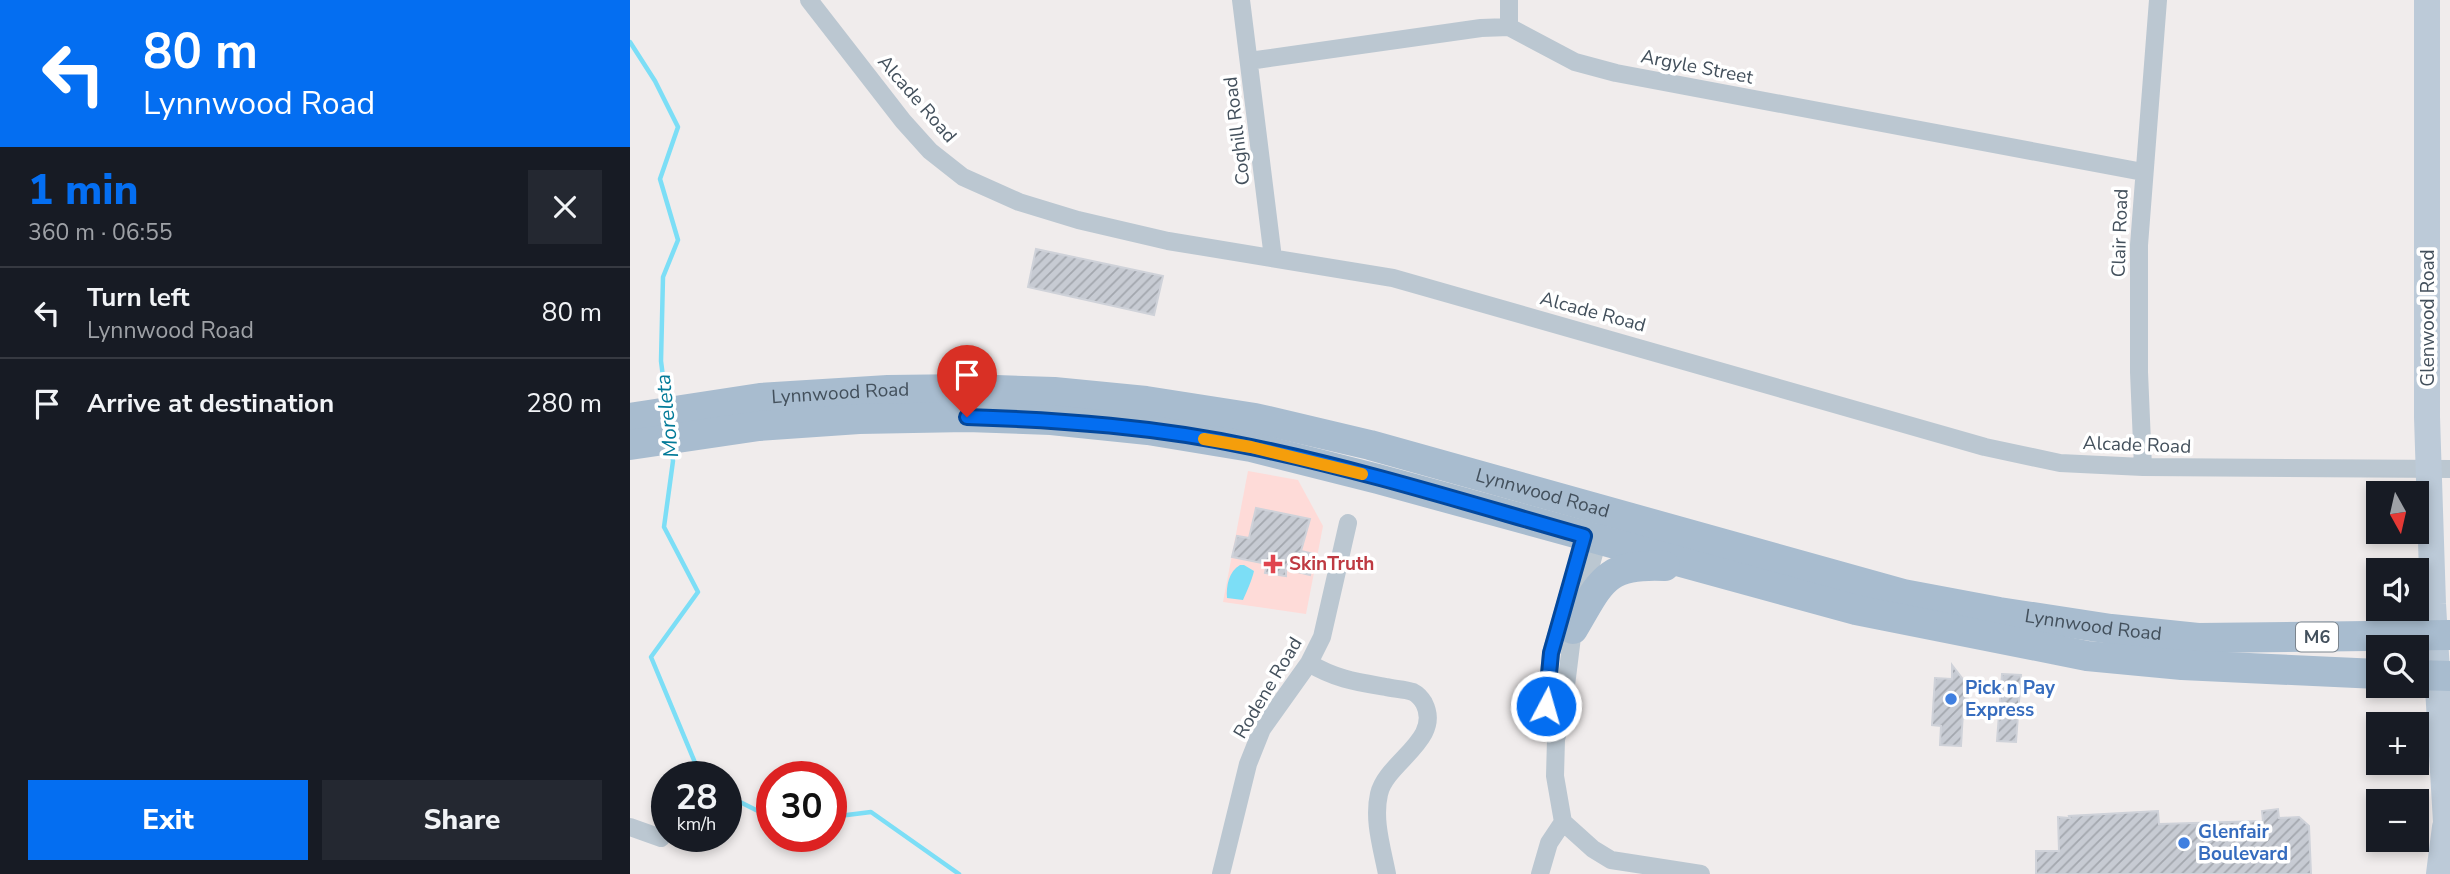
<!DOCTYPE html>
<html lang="en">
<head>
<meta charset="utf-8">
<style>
  body { margin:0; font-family:"Nunito Sans",sans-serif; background:#242831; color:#f1f3f6; height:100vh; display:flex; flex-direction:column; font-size:26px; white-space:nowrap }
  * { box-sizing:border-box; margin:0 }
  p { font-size:23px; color:#9ea1a6 }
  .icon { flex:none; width:38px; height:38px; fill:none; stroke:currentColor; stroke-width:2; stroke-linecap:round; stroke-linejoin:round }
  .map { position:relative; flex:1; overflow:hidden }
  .side { display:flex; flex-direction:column; background:#171b24; width:630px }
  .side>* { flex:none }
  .top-card { background:#046ef1; color:#fff; overflow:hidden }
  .needle { width:46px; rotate:172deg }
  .controls { position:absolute; left:1736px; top:481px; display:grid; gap:14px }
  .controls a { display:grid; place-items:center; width:63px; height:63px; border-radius:0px; background:#171b24; box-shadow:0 4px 10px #0003; font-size:35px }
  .speed { position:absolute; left:21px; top:761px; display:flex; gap:14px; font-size:35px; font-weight:700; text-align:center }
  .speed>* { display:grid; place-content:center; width:91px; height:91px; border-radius:50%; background:#171b24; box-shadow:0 4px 10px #0003; line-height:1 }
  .speed small { font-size:18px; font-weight:400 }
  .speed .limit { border:10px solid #d22; background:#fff; color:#111 }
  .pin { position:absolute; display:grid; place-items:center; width:60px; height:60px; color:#fff; margin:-72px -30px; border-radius:50% 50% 50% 0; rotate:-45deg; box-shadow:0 0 7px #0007 }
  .pin .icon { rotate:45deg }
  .me { position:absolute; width:77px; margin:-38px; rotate:6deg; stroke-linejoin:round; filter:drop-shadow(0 0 5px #0008) }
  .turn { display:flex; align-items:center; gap:24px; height:147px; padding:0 28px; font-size:32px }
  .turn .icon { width:91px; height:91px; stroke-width:2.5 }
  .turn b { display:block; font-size:49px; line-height:60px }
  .round { display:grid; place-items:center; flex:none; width:74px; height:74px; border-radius:0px; background:#242831 }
  .headline { display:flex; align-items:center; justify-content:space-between; height:119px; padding:0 28px }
  h1 { font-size:42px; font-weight:800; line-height:52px; color:#046ef1 }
  .button { display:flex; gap:14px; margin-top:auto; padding:14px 28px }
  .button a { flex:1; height:80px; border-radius:0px; background:#046ef1; color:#fff; font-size:28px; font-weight:800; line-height:80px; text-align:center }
  .button a+a { background:#242831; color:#f1f3f6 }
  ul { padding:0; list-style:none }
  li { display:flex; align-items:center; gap:21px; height:91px; padding:0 28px; border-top:2px solid #363941 }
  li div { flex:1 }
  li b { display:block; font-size:26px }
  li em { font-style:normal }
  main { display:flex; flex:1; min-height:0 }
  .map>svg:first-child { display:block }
  .medical { fill:#fedbd8 }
  .water { fill:#7cdef6 }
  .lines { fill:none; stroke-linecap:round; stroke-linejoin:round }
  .stream { stroke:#7cdef6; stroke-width:4.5 }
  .building { fill:url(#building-hatch); stroke:#cfd2d9; stroke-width:2 }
  .street { stroke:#bbc7d1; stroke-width:18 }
  .secondary { stroke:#bccad8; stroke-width:26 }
  .primary { stroke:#a8bccf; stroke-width:30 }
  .route-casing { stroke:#03489d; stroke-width:18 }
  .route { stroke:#046ef1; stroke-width:12 }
  .slow { stroke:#f59e0b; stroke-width:12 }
  .health-dot { fill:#e0444e; stroke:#fff; stroke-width:2.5 }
  .shop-dot { fill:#3f7fe0; stroke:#fff; stroke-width:2.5 }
  .labels { text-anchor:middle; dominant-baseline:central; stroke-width:7; stroke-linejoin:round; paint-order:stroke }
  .shield { fill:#fff; stroke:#7b848d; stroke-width:2 }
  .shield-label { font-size:18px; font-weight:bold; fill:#43505c }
  .street-label { font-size:19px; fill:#43505c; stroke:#fff }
  .health-label { font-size:19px; font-weight:bold; fill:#be3a42; stroke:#fff; text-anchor:start }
  .shop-label { font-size:19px; font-weight:bold; fill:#366cbe; stroke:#fff; text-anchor:start }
  .water-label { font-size:21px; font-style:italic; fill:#037b99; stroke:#fff }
</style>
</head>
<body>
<main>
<section class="side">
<div class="top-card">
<div class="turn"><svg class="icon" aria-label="left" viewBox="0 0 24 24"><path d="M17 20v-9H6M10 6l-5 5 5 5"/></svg><div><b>80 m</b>Lynnwood Road</div></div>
</div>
<div class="headline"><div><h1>1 min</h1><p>360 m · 06:55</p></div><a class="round"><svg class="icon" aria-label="close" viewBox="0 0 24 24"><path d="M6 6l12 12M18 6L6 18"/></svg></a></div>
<ul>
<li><svg class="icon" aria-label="left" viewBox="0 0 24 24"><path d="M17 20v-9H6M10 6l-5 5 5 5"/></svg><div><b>Turn left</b><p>Lynnwood Road</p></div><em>80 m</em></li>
<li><svg class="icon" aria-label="arrive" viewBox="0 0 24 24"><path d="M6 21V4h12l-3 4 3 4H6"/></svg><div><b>Arrive at destination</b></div><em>280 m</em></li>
</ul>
<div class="button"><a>Exit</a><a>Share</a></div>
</section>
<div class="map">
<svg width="1820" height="874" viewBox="0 0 1820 874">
  <defs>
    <pattern id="building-hatch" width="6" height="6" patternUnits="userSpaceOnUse" patternTransform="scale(1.75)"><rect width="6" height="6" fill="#c7cbd3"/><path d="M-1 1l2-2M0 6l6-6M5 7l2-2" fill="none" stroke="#a3a7ae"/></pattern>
  </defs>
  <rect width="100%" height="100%" fill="#f0ecec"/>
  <!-- medical -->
  <path class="medical" d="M618 471 668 480 693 526 676 614 593 602Z"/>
  <!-- water -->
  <path class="water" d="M610 565H614L624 571C622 580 617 591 613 600L597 598C596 586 599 571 610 565Z"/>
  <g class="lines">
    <!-- stream -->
    <path class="stream" d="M0 42 25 81 48 127 30 179 48 240 33 277 31 361 36 401
      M41 448 43 461 34 527 68 592 21 657 71 777
      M96 795 142 818
      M201 817 241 812 329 874"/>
  </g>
  <!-- building -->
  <path class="building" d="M406 249 533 276 524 315 398 287Z
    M626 508 680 519 671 551 684 554 680 575 656 569V576L635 573 637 564 602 557 607 536 619 538Z
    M1322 665 1339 687 1337 712H1333L1331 746 1310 745 1311 726 1302 725 1305 678 1322 679Z
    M1372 674 1391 675 1386 742 1367 741Z
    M1648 809 1649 818 1669 817 1679 826 1681 874H1406V851H1429L1428 817 1440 818 1439 816 1528 811 1529 824 1633 821 1632 811Z"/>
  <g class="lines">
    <!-- street -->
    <path class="street" d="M179 0 273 121 300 151 333 177 389 202 448 220 538 241 763 278 1355 447 1430 463 1513 467 1820 469
      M611 0 643 258
      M879 0V27
      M619 61 851 28 879 27 945 62 986 73 1513 172
      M1513 467 1509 372V245L1528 0
      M679 663C705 679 727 682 756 687 764 689 775 689 783 692 787 694 791 698 794 703 813 740 756 762 749 794 743 820 752 848 757 874
      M926 739 916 707 921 653 957 529
      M933 822 963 849 981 860 1071 874
      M0 827 31 838
      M591 874 618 764 632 729 679 663 692 637 718 523
      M910 874 919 843 933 822 925 776 926 739 932 718 943 629 970 532"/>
    <!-- secondary -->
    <path class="secondary" d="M1797 0V417L1803 604 1816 822 1820 846
      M1809 874 1815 827"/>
    <!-- primary -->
    <g class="primary">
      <path id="s1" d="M0 418 130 398 258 390 338 389 424 392 516 401 625 418 740 445 1273 594 1369 612 1481 629 1568 638 1820 635"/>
      <path d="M0 445 129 426 229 419 337 417 421 420 518 430 621 447 748 479 1226 610 1457 656 1552 665 1748 674"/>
      <path d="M943 629C971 582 974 563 1035 566"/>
      <path d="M1787 675 1820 676"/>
    </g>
  </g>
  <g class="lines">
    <defs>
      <path id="route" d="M337 417C432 420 528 427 621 447 733 470 844 505 954 536L921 653 916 706"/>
    </defs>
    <!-- route casing -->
    <use href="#route" class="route-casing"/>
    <!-- route -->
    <use href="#route" class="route"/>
    <!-- slow -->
    <path class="slow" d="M574 439 621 447 732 474"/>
  </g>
  <!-- markers -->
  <path class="health-dot" d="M639.5 553.5h7v7h7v7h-7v7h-7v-7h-7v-7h7z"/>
  <g class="shop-dot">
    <circle cx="1321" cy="699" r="7"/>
    <circle cx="1554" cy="843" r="7"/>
  </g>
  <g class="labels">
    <!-- shield labels -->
    <rect class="shield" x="1666" y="622.5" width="42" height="29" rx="5"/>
    <g class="shield-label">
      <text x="1687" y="637">M6</text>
    </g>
    <!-- street labels -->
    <g class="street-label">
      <text transform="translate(1067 67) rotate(11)">Argyle Street</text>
      <text transform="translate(287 99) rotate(49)">Alcade Road</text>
      <text transform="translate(607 131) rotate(-97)">Coghill Road</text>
      <text transform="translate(1490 233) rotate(-88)">Clair Road</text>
      <text transform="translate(963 312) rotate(15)">Alcade Road</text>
      <text transform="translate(1798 318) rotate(-90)">Glenwood Road</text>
      <text stroke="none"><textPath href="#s1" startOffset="212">Lynnwood Road</textPath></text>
      <text transform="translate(1507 445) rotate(2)">Alcade Road</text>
      <text stroke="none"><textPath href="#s1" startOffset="926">Lynnwood Road</textPath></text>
      <text stroke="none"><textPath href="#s1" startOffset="1493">Lynnwood Road</textPath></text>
      <text transform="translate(638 688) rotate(-59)">Rodene Road</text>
    </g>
    <!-- health labels -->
    <g class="health-label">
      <text x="659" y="564">SkinTruth</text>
    </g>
    <!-- shop labels -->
    <g class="shop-label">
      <text x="1335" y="688">Pick n Pay<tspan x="1335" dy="22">Express</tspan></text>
      <text x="1568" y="832">Glenfair<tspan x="1568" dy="22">Boulevard</tspan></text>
    </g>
    <!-- water labels -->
    <g class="water-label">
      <text transform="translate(37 416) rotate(-96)">Moreleta</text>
    </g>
  </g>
</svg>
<div class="controls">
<a><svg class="needle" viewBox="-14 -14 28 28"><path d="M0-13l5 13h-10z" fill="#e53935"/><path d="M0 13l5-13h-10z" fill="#9ea1a6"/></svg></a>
<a><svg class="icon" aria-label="sound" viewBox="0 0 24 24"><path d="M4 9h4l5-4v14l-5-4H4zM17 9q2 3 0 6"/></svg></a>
<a><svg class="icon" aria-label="search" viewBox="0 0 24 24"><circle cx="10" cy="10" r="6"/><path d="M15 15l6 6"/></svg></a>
<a>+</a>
<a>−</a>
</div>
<div class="speed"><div>28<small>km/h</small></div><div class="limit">30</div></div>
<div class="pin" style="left:337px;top:417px;background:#d93025"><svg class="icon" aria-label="arrive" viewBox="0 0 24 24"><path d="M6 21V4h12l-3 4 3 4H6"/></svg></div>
<svg class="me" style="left:916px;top:706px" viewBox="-20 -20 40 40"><circle r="17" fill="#046ef1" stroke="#fff" stroke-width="3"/><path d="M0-11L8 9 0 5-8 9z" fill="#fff"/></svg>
</div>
</main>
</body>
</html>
